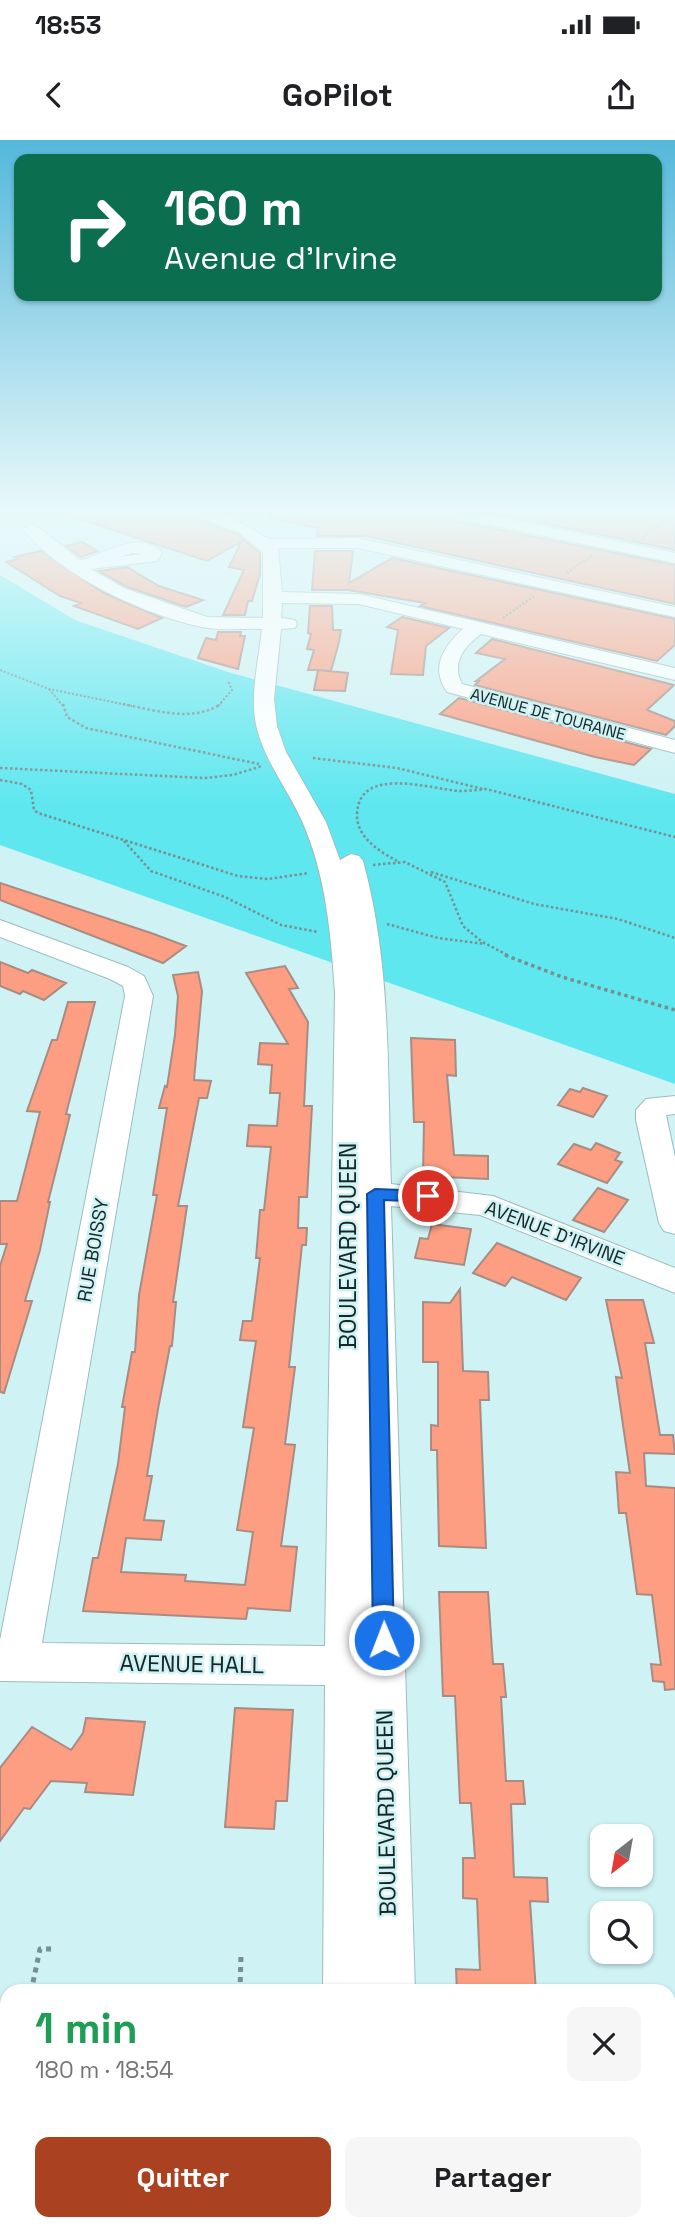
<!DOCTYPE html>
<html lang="fr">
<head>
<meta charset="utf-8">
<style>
  body { margin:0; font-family:"Space Grotesk",sans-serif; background:#f6f6f6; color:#202124; height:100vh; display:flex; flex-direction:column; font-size:26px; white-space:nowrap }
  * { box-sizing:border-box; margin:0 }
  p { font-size:23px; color:#757577 }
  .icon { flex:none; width:38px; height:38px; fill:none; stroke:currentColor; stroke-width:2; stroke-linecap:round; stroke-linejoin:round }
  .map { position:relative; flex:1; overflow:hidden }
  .details { position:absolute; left:0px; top:1844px; width:676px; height:247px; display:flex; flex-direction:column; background:#fff; border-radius:21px 21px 0 0; box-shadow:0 2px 5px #0004 }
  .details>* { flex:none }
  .guide { position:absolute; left:14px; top:14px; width:648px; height:147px; border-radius:14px; box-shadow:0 2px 5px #0004; background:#0b6e4f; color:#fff; overflow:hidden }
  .needle { width:46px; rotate:211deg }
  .buttons { position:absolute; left:590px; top:1684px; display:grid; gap:14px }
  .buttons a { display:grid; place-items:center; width:63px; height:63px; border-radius:14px; background:#fff; box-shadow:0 2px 5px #0004; font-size:35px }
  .pin { position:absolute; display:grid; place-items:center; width:60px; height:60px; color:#fff; margin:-30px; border:4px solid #fff; border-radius:50%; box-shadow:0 2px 7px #0007 }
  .me { position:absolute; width:77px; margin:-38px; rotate:359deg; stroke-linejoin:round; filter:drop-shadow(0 0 5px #0008) }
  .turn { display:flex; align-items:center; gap:24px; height:147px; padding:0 35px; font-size:32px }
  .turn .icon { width:91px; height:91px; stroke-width:2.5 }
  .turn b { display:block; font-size:49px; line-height:60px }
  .round { display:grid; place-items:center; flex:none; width:74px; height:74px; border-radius:14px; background:#f6f6f6 }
  .overview { display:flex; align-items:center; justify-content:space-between; height:119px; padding:0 35px }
  h1 { font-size:42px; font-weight:700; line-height:52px; color:#1e9e55 }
  .action { display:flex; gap:14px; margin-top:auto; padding:14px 35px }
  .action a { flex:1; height:80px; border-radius:14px; background:#aa4222; color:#fff; font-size:28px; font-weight:700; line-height:80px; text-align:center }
  .action a+a { background:#f6f6f6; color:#202124 }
  .status { display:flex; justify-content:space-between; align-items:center; height:49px; padding:0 35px; background:#fff; direction:ltr }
  .status svg { height:19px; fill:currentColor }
  header { display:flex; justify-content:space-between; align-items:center; height:91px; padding:0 35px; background:#fff; font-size:32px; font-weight:700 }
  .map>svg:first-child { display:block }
  .green { fill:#5fe7ef }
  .building { fill:#fd9e82; stroke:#a88c83; stroke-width:2 }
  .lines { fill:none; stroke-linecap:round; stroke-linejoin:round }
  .minor-casing { stroke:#9bbdbf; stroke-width:2 }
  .path-far3 { stroke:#768f90; stroke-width:2; stroke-dasharray:2 2; stroke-linecap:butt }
  .path-far2 { stroke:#768f90; stroke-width:2.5; stroke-dasharray:2.5 2.5; stroke-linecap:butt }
  .path-far1 { stroke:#768f90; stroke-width:3.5; stroke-dasharray:3.5 3.5; stroke-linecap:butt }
  .path { stroke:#768f90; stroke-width:5; stroke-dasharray:5 5; stroke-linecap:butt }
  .minor { fill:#fff; fill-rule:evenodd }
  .route { fill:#1a73e8; stroke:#114b97; stroke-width:2 }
  .labels { text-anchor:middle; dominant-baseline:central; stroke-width:5; stroke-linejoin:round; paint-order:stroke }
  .far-street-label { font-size:16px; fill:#172526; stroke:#cff2f4 }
  .street-label { font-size:19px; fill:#172526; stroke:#cff2f4 }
  .near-street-label { font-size:23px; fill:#172526; stroke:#cff2f4 }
</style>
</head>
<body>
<div class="status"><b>18:53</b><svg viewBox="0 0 49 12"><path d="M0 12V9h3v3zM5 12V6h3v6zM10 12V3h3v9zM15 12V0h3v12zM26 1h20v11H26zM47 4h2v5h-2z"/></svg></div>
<header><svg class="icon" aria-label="back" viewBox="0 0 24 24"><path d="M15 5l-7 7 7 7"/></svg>GoPilot<svg class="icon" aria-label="share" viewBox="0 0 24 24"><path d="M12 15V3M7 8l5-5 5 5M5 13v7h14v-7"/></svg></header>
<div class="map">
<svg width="675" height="2090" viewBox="0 0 675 2090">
  <rect width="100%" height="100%" fill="#cff2f4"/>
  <!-- green -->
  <path class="green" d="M0 435 75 480 228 532 675 654V944L0 705Z"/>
  <!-- building -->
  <path class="building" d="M61 370H158L195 378 237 394 260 413V434L252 461H248L245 475H223L244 430 229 427 241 402 207 421 61 373Z
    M270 370H432L441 378 675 425V464L366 396H317L318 388 269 378Z
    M478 370H632L675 378V410Z
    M82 402 98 411 81 417 66 406Z
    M41 411 104 453 162 478 138 489 74 466 81 463 60 456 6 422 18 419 14 417Z
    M315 411H353L349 443 392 418 675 479V505L657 521 420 466 425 463 348 450H312Z
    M127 427 159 446 203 460 186 467 125 446 99 431Z
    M310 466H332L333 490H341L339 502 331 531 318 530 348 533 345 551 314 550 318 530H308L314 510 307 509 311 494 308 493Z
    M402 477 449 488 426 506 423 535 391 534 398 490 387 487Z
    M218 492H241L240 496H245L238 529 198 518 206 498 216 500Z
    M492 499 674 545 647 570 675 581V586L666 595 475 545 479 541H476L505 519 476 513Z
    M459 558 651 609 634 625 595 617 440 574Z
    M0 743 151 793 186 806 163 823 0 760Z
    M0 822 28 833 32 830 66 843 44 860 23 851 20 854 0 846Z
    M285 826 298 848 289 849 308 882 304 966H312L307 1057H299L298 1088H307L306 1105H302L289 1227H295L285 1304 295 1305 281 1406 297 1407 290 1471 248 1468 246 1479 83 1471 93 1418H98L118 1324 125 1267H122L132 1212H135L139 1155 157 1055H153L167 968H159L165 946 167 947 175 895 178 856 173 835 198 832 202 851 194 940 211 941 207 958H199L178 1066H187L173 1162H176L172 1206H170L158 1269 147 1336H152L144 1380 164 1381 161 1400 126 1398 121 1432 186 1435 185 1441 245 1445 253 1392 237 1390 254 1288 243 1287 256 1201 240 1200 243 1181H252L260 1118H256L260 1070H264L271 1007 247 1006 249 985 277 986 280 953H270L272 925 258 924 260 903 288 904 246 833Z
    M68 862H95L66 974 70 975 48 1062H50L40 1110 25 1161H32L4 1253 0 1252V1126L7 1104H0V1061H17L40 972 27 971 52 900H57Z
    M411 898 455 900 456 936 447 935 454 1015 488 1016V1039L423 1036 424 982H414Z
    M583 948 607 956 593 977 558 965 570 949 580 952Z
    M596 1003 620 1013 615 1020 622 1022 607 1043 558 1024 574 1004 591 1010Z
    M598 1048 628 1060 604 1092 573 1080Z
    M432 1084 471 1089 464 1125 415 1118 420 1098 428 1099Z
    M497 1103 528 1116 581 1138 566 1160 512 1137 505 1146 473 1133Z
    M460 1149 463 1231 488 1232 489 1260H480L486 1408 439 1406 437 1310H431V1285L438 1286V1222H423V1162L450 1163Z
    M606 1160H643L654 1203H645L660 1295H673L675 1314 644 1313 646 1346 675 1348V1549L665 1550 664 1542 653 1541 651 1524 661 1525 652 1455 637 1454 626 1373H619L616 1332 630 1333 616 1237 622 1238Z
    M439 1452H488L493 1524H503L506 1557H501L506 1641H523L525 1664H511L514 1737 547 1738 548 1762 530 1761 536 1852H457L456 1829 480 1830 477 1759 463 1758V1718H475L471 1663H460L455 1556H443Z
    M235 1568 293 1570 287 1661H276L274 1689 225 1687Z
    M86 1578 145 1582 133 1655 85 1652 87 1643 51 1641 30 1669 24 1668 0 1701V1628L32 1587 71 1610 83 1593Z"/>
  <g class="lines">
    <defs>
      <path id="minor" d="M181 370H208L229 376 269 399 358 398 675 467V477L358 408H278L282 452 359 454 675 528V540L481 494C464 507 451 522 462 544L675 600V613L447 552C430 527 443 507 463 489L359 464 282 463 281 478 295 480 297 484 295 488 281 489 274 559 277 586 286 612 326 682 340 720 351 714 359 716 363 721C392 826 387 936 391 1044L493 1056 675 1128V1153L480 1075 391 1066 415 1852H323L325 1545 0 1541V1500L125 856 123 846 110 839 0 797V780L128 827 144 836 153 856 42 1503 325 1506 335 853C331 794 326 735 302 681 287 647 261 617 255 579 251 550 259 518 262 489 243 488 221 491 202 487 145 475 60 436 23 389L31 384 37 386 80 420C104 416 139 387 162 413L157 421 91 429 124 448 207 477 263 478V412L238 392ZM132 413 142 414 119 417Z
        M434 370H465L675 413V423L442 375Z
        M666 370H675V375L668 373Z
        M675 956V974L666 975 675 1017V1094L664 1091 659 1083 636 980V970L646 959Z
        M320 2084H422L423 2090H320Z"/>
    </defs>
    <!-- minor casing -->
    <use href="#minor" class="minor-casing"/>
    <!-- path-far3 -->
    <path class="path-far3" d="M643 397 665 381
      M567 433 592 415
      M503 478 534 456
      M0 530 49 549 132 566
      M49 549 63 566
      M218 566 232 550 228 541"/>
    <!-- path-far2 -->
    <path class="path-far2" d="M63 564 67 577 86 588 259 624
      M123 564C155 570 191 583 221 564
      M313 618 397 628 483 649
      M0 628 204 638 233 635 262 626
      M0 640 22 644 31 650 34 670 38 673 238 736 268 739 309 733
      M124 701 151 731 225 757 281 785 318 792
      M397 721C379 711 356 697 357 674 359 625 430 649 459 651 468 651 477 650 486 649L675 697
      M373 725 405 722 445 742 463 786 481 801 509 816
      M431 732 534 764 618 779 675 798
      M387 784 438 798 485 804"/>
    <!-- path-far1 -->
    <path class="path-far1" d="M505 815 562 837 675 870"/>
    <!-- path -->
    <path class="path" d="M31 1852 40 1809H56
      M240 1852 241 1814
      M0 2007 7 1972"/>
    <!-- minor -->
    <use href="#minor" class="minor"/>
  </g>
  <!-- sky -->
  <linearGradient id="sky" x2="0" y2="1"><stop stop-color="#54b8db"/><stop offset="0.56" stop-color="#e9f9fa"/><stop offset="1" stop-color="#e9f9fa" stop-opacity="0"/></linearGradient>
  <rect width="675" height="663" fill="url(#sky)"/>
  <!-- route -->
  <path class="route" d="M375 1049 428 1051 436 1056 428 1062 384 1060 394 1500 391 1506 384 1509 376 1506 373 1500 367 1054Z"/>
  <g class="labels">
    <!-- far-street labels -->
    <g class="far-street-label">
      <text transform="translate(548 574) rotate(15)">AVENUE DE TOURAINE</text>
    </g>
    <!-- street labels -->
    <g class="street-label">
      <text transform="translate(555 1093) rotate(21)">AVENUE D'IRVINE</text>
      <text transform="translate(93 1110) rotate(-80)">RUE BOISSY</text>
    </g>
    <!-- near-street labels -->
    <g class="near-street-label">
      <text transform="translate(348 1106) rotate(-90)">BOULEVARD QUEEN</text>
      <text transform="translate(192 1524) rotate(1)">AVENUE HALL</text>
      <text transform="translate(386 1673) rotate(-91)">BOULEVARD QUEEN</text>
    </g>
  </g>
</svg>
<div class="buttons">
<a><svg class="needle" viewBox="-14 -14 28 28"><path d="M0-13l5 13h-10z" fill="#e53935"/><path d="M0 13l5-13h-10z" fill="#757577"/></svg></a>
<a><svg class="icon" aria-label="search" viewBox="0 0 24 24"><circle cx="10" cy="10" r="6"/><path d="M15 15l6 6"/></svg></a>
</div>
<div class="pin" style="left:428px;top:1056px;background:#d93025"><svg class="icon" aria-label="arrive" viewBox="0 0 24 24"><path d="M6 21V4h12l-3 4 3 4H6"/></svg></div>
<svg class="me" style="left:384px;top:1500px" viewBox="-20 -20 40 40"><circle r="17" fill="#1a73e8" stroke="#fff" stroke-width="3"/><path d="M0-11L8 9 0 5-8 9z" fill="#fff"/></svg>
<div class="guide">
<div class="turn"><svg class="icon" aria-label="right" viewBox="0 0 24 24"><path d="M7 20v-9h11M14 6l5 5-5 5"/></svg><div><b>160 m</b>Avenue d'Irvine</div></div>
</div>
<section class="details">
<div class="overview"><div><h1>1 min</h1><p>180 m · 18:54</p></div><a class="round"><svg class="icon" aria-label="close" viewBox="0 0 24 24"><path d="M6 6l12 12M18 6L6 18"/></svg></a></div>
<div class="action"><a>Quitter</a><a>Partager</a></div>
</section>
</div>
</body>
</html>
